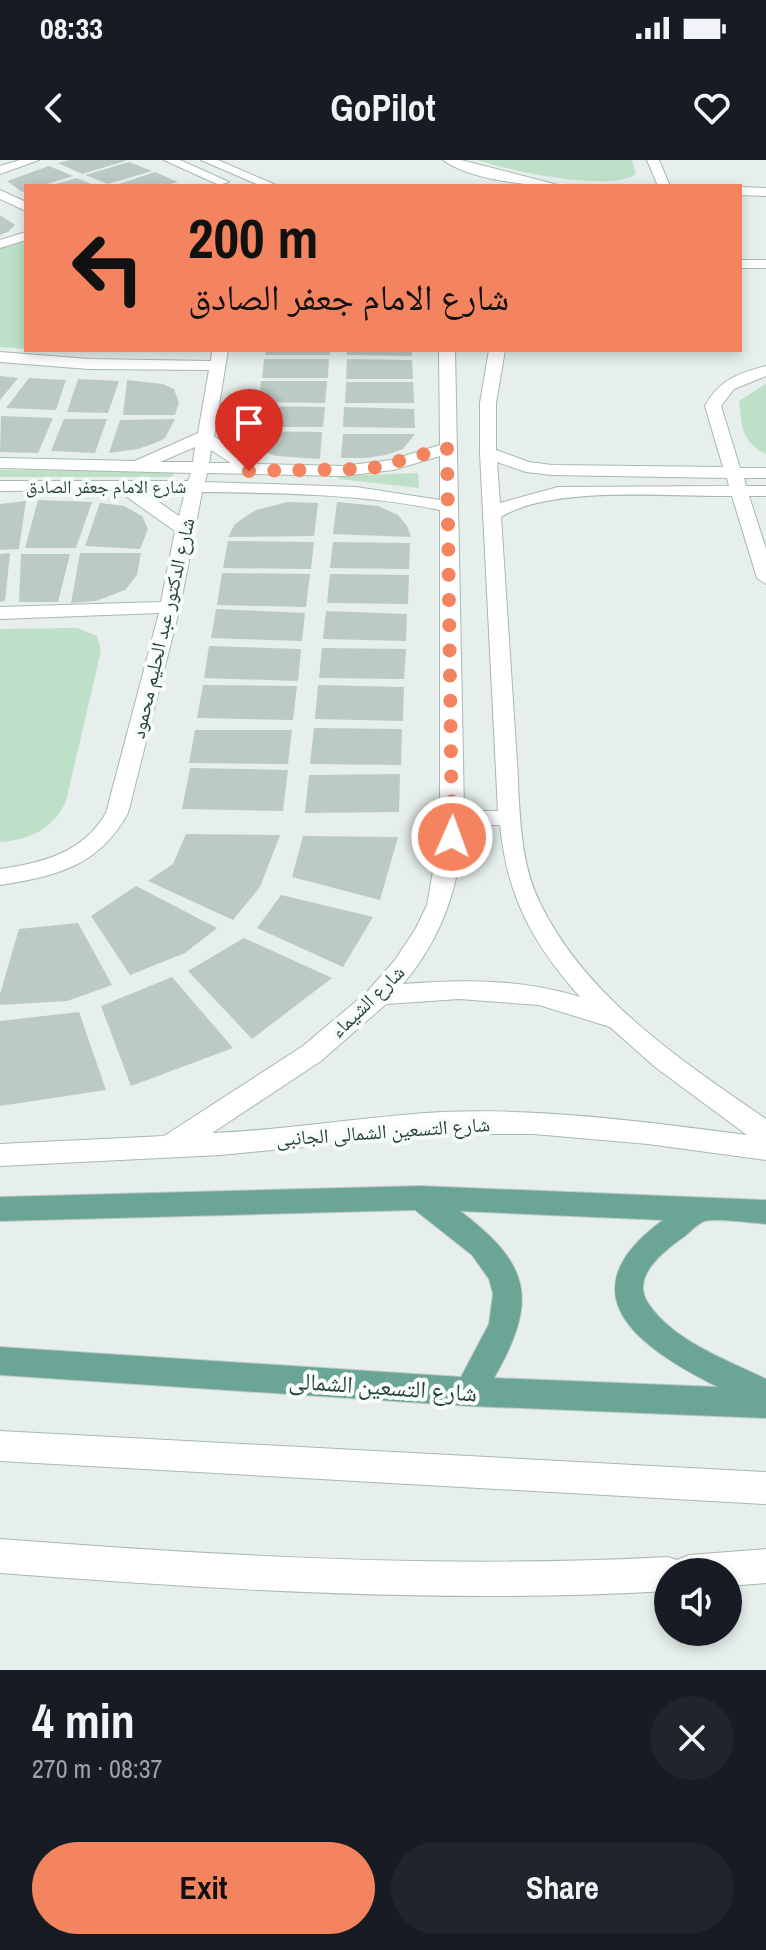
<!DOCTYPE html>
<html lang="en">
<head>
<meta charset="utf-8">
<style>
  body { margin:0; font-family:"Archivo Narrow","Noto Naskh Arabic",sans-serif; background:#20242c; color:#f1f3f6; height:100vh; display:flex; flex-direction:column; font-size:30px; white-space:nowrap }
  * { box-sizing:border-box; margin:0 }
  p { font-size:26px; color:#9ea1a6 }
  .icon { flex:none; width:44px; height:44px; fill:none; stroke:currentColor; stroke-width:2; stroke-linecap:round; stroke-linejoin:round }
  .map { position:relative; height:1510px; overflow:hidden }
  .drawer { display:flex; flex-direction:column; background:#171b24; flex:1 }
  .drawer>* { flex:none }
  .top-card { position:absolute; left:24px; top:24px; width:718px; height:168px; border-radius:0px; box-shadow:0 4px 12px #0003; background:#f4845f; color:#111; overflow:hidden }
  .tools { position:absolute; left:654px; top:1398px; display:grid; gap:16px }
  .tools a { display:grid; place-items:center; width:88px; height:88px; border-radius:50%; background:#171b24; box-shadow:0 4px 12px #0003; font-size:40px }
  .pin { position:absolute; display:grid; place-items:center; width:68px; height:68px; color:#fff; margin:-82px -34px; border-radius:50% 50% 50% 0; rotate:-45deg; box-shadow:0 0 8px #0007 }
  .pin .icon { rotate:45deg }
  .me { position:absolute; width:88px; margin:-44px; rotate:2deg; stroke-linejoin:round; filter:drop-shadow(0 0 6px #0008) }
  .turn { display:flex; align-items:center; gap:28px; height:168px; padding:0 32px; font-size:36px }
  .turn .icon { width:104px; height:104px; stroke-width:2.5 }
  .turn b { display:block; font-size:56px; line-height:68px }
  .round { display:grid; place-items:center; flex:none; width:84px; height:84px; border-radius:42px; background:#20242c }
  .head { display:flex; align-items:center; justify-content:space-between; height:136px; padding:0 32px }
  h1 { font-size:48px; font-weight:800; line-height:60px }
  .primary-button { display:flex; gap:16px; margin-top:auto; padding:16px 32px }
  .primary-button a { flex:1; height:92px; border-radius:48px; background:#f4845f; color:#111; font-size:32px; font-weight:800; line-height:92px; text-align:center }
  .primary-button a+a { background:#20242c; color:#f1f3f6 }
  .status { display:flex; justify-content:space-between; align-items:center; height:56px; padding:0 40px; background:#171b24; direction:ltr }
  .status svg { height:22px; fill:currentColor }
  header { display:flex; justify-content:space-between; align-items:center; height:104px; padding:0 32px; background:#171b24; font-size:36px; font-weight:800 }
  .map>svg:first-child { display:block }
  .green { fill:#bfe0c8 }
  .building { fill:#bbcac4 }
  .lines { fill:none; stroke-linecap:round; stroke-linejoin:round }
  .minor-casing { stroke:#a8b8b2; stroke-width:2 }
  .major-casing { stroke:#c2cac8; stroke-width:2 }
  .minor { fill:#fff; fill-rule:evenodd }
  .major { fill:#6aa596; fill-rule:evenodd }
  .route { stroke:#f4845f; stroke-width:14; stroke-dasharray:0 25.2 }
  .labels { text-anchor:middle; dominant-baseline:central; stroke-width:8; stroke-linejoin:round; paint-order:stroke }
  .far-street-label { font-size:18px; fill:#24423a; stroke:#f7fbf9 }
  .street-label { font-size:20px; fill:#24423a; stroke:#f7fbf9 }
  .near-street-label { font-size:24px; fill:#24423a; stroke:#f7fbf9 }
</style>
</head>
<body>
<div class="status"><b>08:33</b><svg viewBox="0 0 49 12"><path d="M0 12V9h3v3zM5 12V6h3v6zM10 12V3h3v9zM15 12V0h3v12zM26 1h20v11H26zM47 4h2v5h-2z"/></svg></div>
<header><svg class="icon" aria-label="back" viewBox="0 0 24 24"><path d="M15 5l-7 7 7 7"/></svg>GoPilot<svg class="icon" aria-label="heart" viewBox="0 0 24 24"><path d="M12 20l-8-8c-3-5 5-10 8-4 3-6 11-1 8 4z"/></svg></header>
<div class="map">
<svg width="766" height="1510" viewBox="0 0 766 1510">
  <rect width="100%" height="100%" fill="#e6efeb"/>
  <!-- green -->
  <path class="green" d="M477 0H632L636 14C611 33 507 10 477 0Z
    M26 79V189L0 187V87Z
    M766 224V294C741 282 742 266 739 241Z
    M0 310 175 311 172 317H0Z
    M418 313 419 328 339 319V316Z
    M77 468 97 476 101 491 66 641C53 669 30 680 0 682V469Z"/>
  <!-- building -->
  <path class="building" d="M70 0H125V1L82 14 58 3Z
    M129 2 152 11 108 24 85 15Z
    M49 6 73 16 41 26H26V31L22 32 7 21Z
    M155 12 178 22 163 26H113Z
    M77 18 96 26H52V25Z
    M0 55 15 65 8 72 0 75Z
    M266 190H330V195H265Z
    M347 190H412V196L347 195Z
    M264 199H329L328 218H262Z
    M347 199 412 200 413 219H346Z
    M0 216 18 218 0 240Z
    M29 218 66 220 56 250 6 248Z
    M78 219 119 221 108 253 67 252Z
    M127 220 163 224 174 229 179 243 175 255H123Z
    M261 221H327L325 243 259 242Z
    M346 222H413L414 243H345Z
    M258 246 325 247 323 267H256Z
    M344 247 414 249 415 268 343 267Z
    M1 256 53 258 38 293 0 292Z
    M64 259H107L95 293 51 291Z
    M175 259 165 278 158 282 138 289 109 293 120 260Z
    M255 271 322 272 320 299 276 296 259 290 253 284Z
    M343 274H415L403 289 386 295 366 298H341Z
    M38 340 92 342 76 388H25Z
    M26 341 19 389 0 390V344Z
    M288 342 318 343 314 376 228 377 235 364 245 357 256 350Z
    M337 342 378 346 398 355 407 366 411 377 333 374Z
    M100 343 124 346 142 356 148 369 140 389 85 386Z
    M228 381 314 382 311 409 223 408Z
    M333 382 410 383 409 409 330 408Z
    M10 393 5 441 0 442V394Z
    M80 393H141L137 415 125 430 96 441 71 443Z
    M21 394H70L58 442H19Z
    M222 413 310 414 306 447 217 445Z
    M330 414 409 415 408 444 327 443Z
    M216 449 305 453 302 481 211 478Z
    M326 451 407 454 406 481 323 479Z
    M209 486 301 489 298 521 204 518Z
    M322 488 406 489 404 519 319 518Z
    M203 525 297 526 293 560 197 558Z
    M318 525 404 527 403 561 315 559Z
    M314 568 402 569 401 605 310 604Z
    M195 570H292L288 604 189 603Z
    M190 608 288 610 283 651 182 649Z
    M400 614 399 652 305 653 309 615Z
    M186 674 280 675 260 727 233 760 148 721 173 704Z
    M303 676 398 677 380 740 292 717Z
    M136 726 217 768 185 793 130 815 91 756Z
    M281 735 373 757 343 807 257 768Z
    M78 763 112 825 67 841 0 845V834L19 769Z
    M244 778 332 818 252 879 188 811Z
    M172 817 233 888 131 926 101 846Z
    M79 852 106 930 0 946V861Z"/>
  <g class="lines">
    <defs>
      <path id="minor" d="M20 0H39L0 14V6Z
        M164 0H180L229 22 219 25Z
        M201 0H218L278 26H261Z
        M443 0H461L562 26C529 26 470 20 443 0Z
        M647 0H659L670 26H658Z
        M740 27 766 28V36L740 35Z
        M0 30 26 42V51L0 39Z
        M26 72V80L0 88V80Z
        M740 100H766V108H740Z
        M212 190H228L214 276 234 291 258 304 343 306 391 300 440 285 439 190H455L464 651H498L480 293V243L489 190H505L496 243V290L529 302 552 305 723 307 705 246C719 220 739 213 766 206V216L734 229 721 246 740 308H766V318H744L746 326H766V336H749L766 389V424L757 418 732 336C670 337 552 325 501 357 506 433 511 510 516 587 520 638 517 697 540 743 586 838 682 901 766 959V1000L648 984 534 974H443L220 995 0 1006V984L164 976 303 886 367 832 395 800 416 768 427 745 440 672V350C362 334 282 333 202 332L180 447 128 653C99 706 57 716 0 725V709C42 703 83 693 106 653L159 453 0 459V447L161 442 175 371 117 330 0 331V321H188L191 313 0 308V298L135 301 198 273 209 210 89 209 0 202V192L89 199 211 201ZM195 287 193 302H160ZM211 290 231 303H209ZM440 296V340L356 327 205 322 207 313 343 316 393 310ZM497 302 526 312 552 315 727 318 729 326 558 327 500 343ZM143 331 185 332 179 356ZM464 665H500C507 737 533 784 580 837 522 819 463 819 403 824 443 777 459 726 464 665ZM459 839 539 845 610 867 655 907 747 975C647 962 545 948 443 952 366 956 289 970 212 973L321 901 386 844Z
        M0 1271 766 1312V1344L0 1301Z
        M0 1379C223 1396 444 1409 668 1397L677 1400 689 1395 766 1389V1423L728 1426V1412H668V1431C444 1444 223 1430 0 1413Z"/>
      <path id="major" d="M420 1026 766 1040V1064C751 1063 718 1058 705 1061 698 1063 690 1072 685 1076 665 1090 630 1116 648 1143 673 1181 727 1200 766 1219V1258L469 1246 0 1215V1187L461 1217 489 1164 493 1134 489 1119 472 1095 415 1050 0 1061V1037ZM460 1051 663 1060C562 1134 640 1188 718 1227L494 1218C538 1141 532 1105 460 1051Z"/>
    </defs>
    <!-- minor casing -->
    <use href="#minor" class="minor-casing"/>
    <!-- major casing -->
    <use href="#major" class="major-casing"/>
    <!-- minor -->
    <use href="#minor" class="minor"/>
    <!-- major -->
    <use href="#major" class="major"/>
  </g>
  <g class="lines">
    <!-- route -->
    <path class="route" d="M249 311 369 309 447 288 452 677"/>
  </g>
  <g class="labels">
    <!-- far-street labels -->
    <g class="far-street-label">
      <text x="106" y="326">شارع الامام جعفر الصادق</text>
    </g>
    <!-- street labels -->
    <g class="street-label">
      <text transform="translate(162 468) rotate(-77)">شارع الدكتور عبد الحليم محمود</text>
      <text transform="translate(367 841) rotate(-44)">شارع الشيماء</text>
      <text transform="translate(383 971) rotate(-4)">شارع التسعين الشمالى الجانبى</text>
    </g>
    <!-- near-street labels -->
    <g class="near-street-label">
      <text transform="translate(383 1226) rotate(4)">شارع التسعين الشمالى</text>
    </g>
  </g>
</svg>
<div class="tools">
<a><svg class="icon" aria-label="sound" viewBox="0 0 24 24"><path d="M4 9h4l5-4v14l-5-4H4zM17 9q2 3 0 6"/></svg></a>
</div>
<div class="pin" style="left:249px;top:311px;background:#d93025"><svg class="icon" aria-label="arrive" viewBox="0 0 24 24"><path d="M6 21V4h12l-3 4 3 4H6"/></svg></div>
<svg class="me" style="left:452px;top:677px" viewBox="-20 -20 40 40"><circle r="17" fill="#f4845f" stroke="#fff" stroke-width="3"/><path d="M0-11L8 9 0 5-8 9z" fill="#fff"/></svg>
<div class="top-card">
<div class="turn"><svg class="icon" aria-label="left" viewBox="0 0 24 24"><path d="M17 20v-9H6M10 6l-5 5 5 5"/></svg><div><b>200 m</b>شارع الامام جعفر الصادق</div></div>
</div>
</div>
<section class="drawer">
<div class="head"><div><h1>4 min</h1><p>270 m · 08:37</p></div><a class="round"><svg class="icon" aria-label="close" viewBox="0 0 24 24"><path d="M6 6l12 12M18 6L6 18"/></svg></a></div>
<div class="primary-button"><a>Exit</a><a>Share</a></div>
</section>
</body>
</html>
